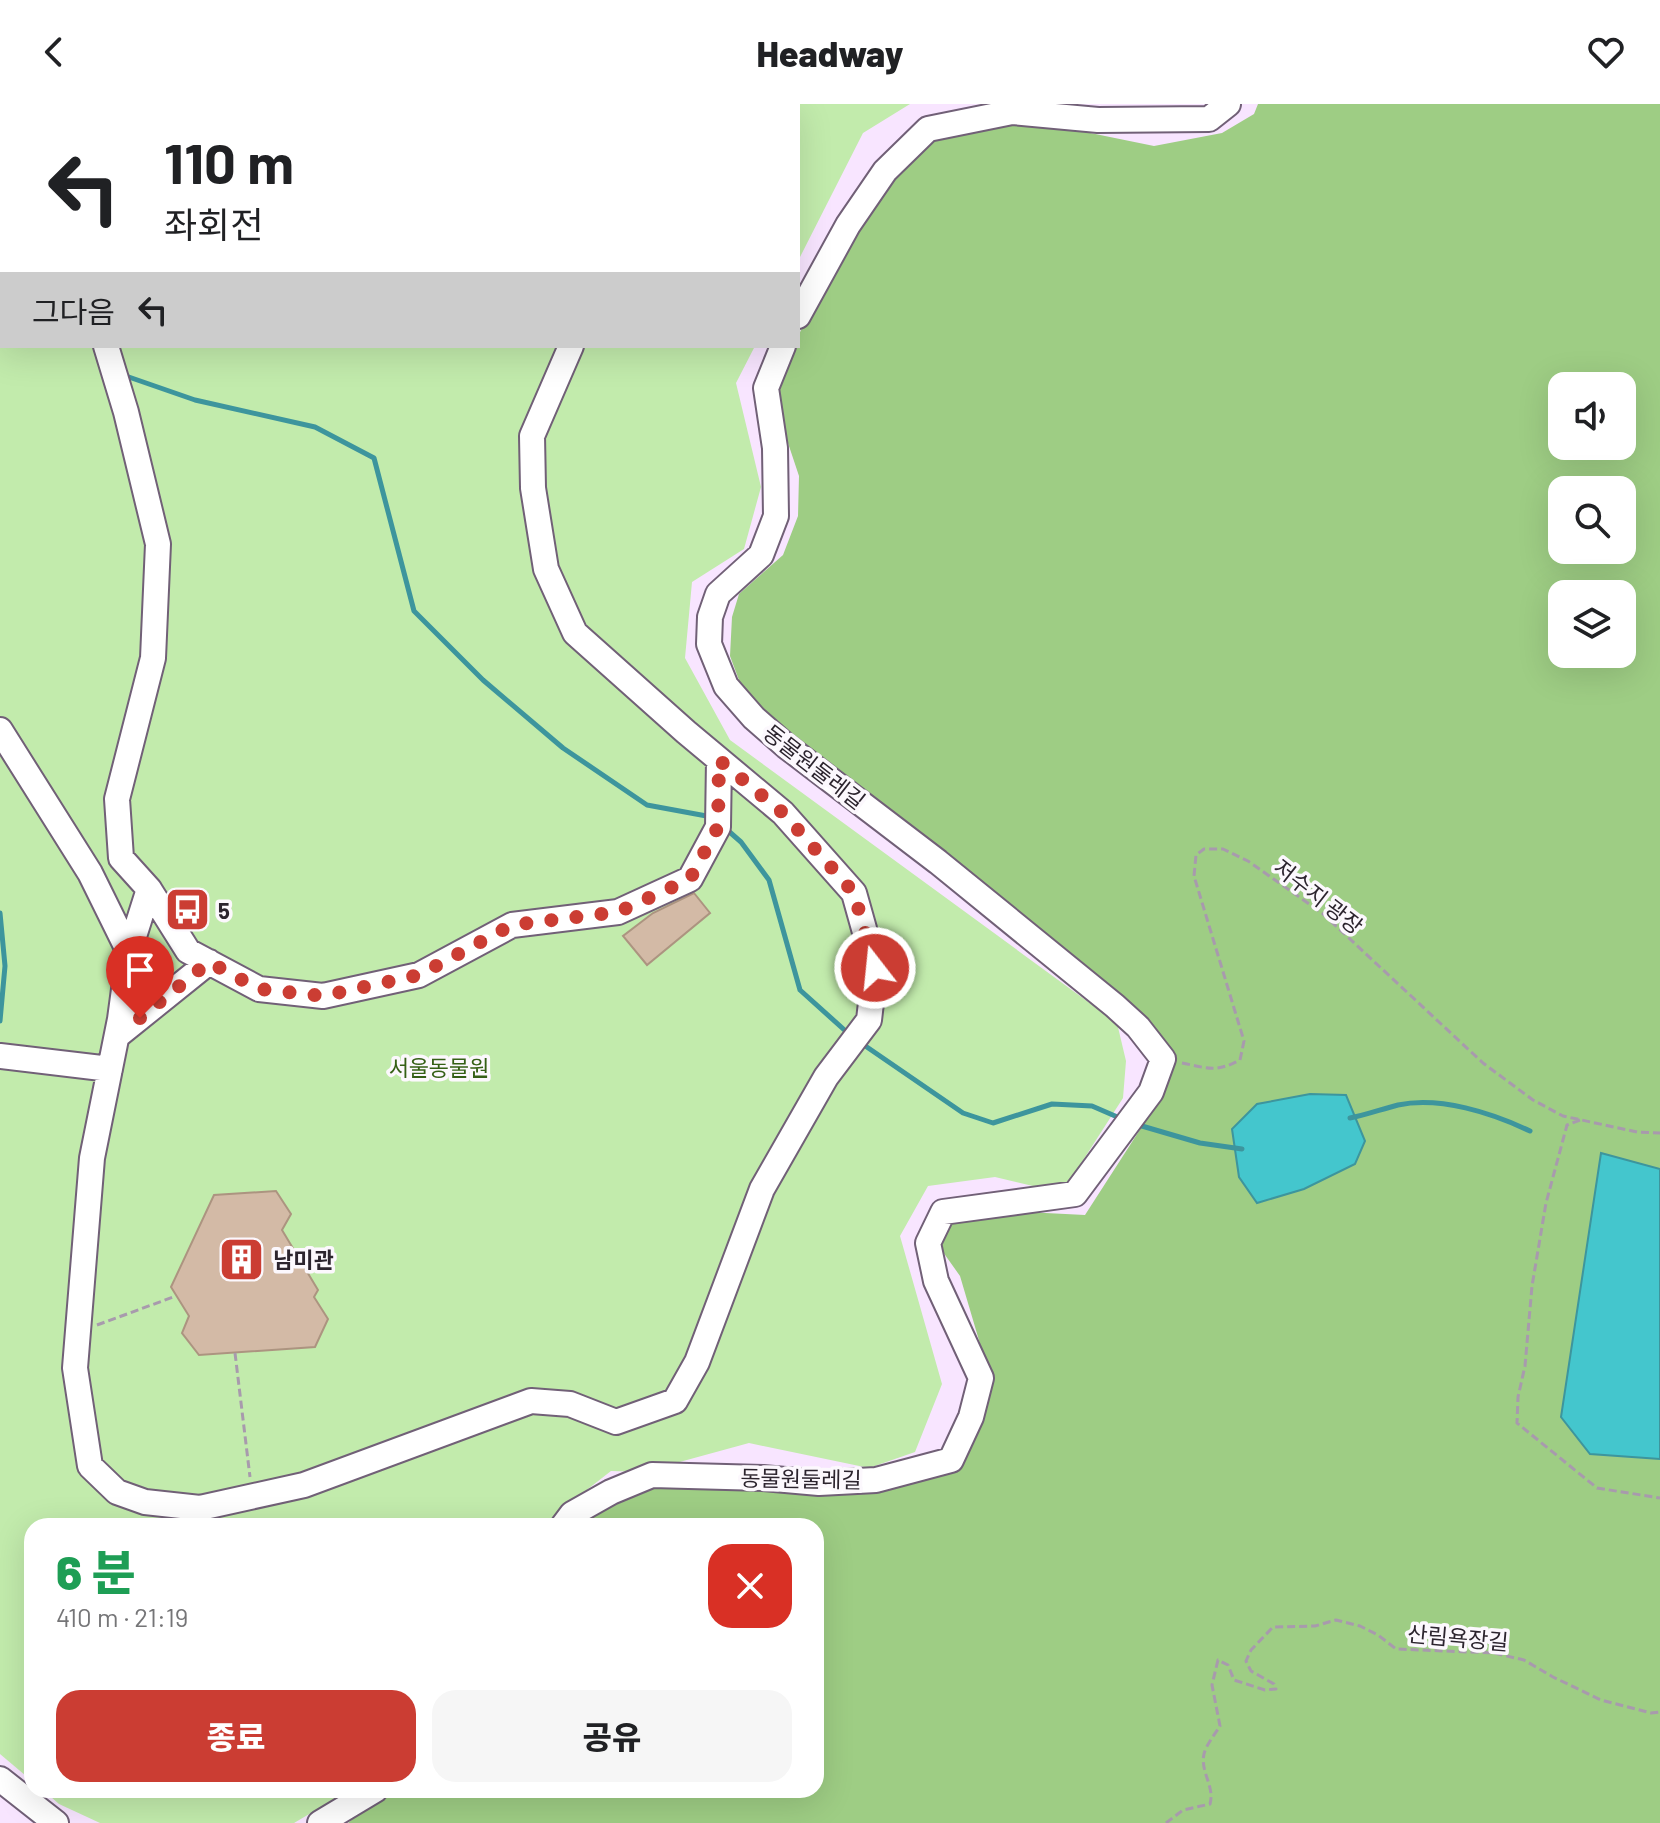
<!DOCTYPE html>
<html lang="ko">
<head>
<meta charset="utf-8">
<style>
  body { margin:0; font-family:Barlow,"Noto Sans KR",sans-serif; background:#f6f6f6; color:#202124; height:100vh; display:flex; flex-direction:column; font-size:30px; white-space:nowrap }
  * { box-sizing:border-box; margin:0 }
  p { font-size:26px; color:#757577 }
  .icon { flex:none; width:44px; height:44px; fill:none; stroke:currentColor; stroke-width:2; stroke-linecap:round; stroke-linejoin:round }
  .map { position:relative; flex:1; overflow:hidden }
  .sheet { position:absolute; left:24px; top:1414px; width:800px; height:280px; display:flex; flex-direction:column; background:#fff; border-radius:24px; box-shadow:0 8px 32px #0002 }
  .sheet>* { flex:none }
  .banner { position:absolute; left:0px; top:0px; width:800px; height:244px; box-shadow:0 8px 32px #0002; background:#fff; color:#202124; overflow:hidden }
  .tools { position:absolute; left:1548px; top:268px; display:grid; gap:16px }
  .tools a { display:grid; place-items:center; width:88px; height:88px; border-radius:16px; background:#fff; box-shadow:0 8px 32px #0002; font-size:40px }
  .pin { position:absolute; display:grid; place-items:center; width:68px; height:68px; color:#fff; margin:-82px -34px; border-radius:50% 50% 50% 0; rotate:-45deg; box-shadow:0 0 8px #0007 }
  .pin .icon { rotate:45deg }
  .me { position:absolute; width:88px; margin:-44px; rotate:344deg; stroke-linejoin:round; filter:drop-shadow(0 0 6px #0008) }
  .turn { display:flex; align-items:center; gap:28px; height:168px; padding:0 32px; font-size:36px }
  .turn .icon { width:104px; height:104px; stroke-width:2.5 }
  .turn b { display:block; font-size:56px; line-height:68px }
  .then { display:flex; align-items:center; height:76px; padding:0 32px; background:#0003; gap:16px; font-size:30px }
  .round { display:grid; place-items:center; flex:none; width:84px; height:84px; border-radius:24px; background:#f6f6f6 }
  .overview { display:flex; align-items:center; justify-content:space-between; height:136px; padding:0 32px }
  h1 { font-size:48px; font-weight:800; line-height:60px; color:#1e9e55 }
  .primary-button { display:flex; gap:16px; margin-top:auto; padding:16px 32px }
  .primary-button a { flex:1; height:92px; border-radius:24px; background:#cb3d33; color:#fff; font-size:32px; font-weight:800; line-height:92px; text-align:center }
  .primary-button a+a { background:#f6f6f6; color:#202124 }
  header { display:flex; justify-content:space-between; align-items:center; height:104px; padding:0 32px; background:#fff; font-size:36px; font-weight:800 }
  .map>svg:first-child { display:block }
  .green { fill:#c2ebac }
  .forest { fill:#9ecd84; fill-rule:evenodd }
  .water { fill:#44c6cd; stroke:#3d959d; stroke-width:2 }
  .lines { fill:none; stroke-linecap:round; stroke-linejoin:round }
  .stream { stroke:#3d959d; stroke-width:5 }
  .building { fill:#d3baa6; stroke:#ac9480; stroke-width:2 }
  .minor-casing { stroke:#716077; stroke-width:28 }
  .path { stroke:#a89aad; stroke-width:3; stroke-dasharray:8 4; stroke-linecap:butt }
  .minor { stroke:#fff; stroke-width:24 }
  .route { stroke:#cb3d33; stroke-width:14; stroke-dasharray:0 25.2 }
  .labels { text-anchor:middle; dominant-baseline:central; stroke-width:7; stroke-linejoin:round; paint-order:stroke }
  .street-label { font-size:22px; fill:#2c242e; stroke:#fcf8fd }
  .poi-label { font-size:22px; font-weight:bold; fill:#2c242e; stroke:#fcf8fd; text-anchor:start }
  .park-label { font-size:22px; fill:#356016; stroke:#fcf8fd }
</style>
</head>
<body>
<header><svg class="icon" aria-label="back" viewBox="0 0 24 24"><path d="M15 5l-7 7 7 7"/></svg>Headway<svg class="icon" aria-label="heart" viewBox="0 0 24 24"><path d="M12 20l-8-8c-3-5 5-10 8-4 3-6 11-1 8 4z"/></svg></header>
<div class="map">
<svg width="1660" height="1719" viewBox="0 0 1660 1719">
  <rect width="100%" height="100%" fill="#f8e5ff"/>
  <!-- green -->
  <path class="green" d="M0 0H910L863 29 798 157V2H2V242H755L736 279 761 383 744 445 692 478 685 554 730 636 1117 919 1126 957 1123 994 1062 1089 995 1073 928 1082 900 1132 942 1280 915 1348 869 1364 749 1339 643 1368 611 1367 557 1409 547 1422H32V1677L0 1650Z
    M43 1686H350L294 1719H100L59 1700Z"/>
  <!-- forest -->
  <path class="forest" d="M1258 0H1660V1719H348L387 1686H816V1422H579L612 1398 652 1381 960 1358 991 1277 960 1172 938 1141 953 1111 1005 1107 1085 1111 1159 996 1174 947 1141 917 787 636 743 587 730 552 732 513 739 490 783 451 798 412 799 372 785 330 778 280 794 242H798V233L821 179 870 90 912 51 960 21 1056 22 1154 42 1222 29 1254 10ZM1562 282H1622V342H1562ZM1562 386H1622V446H1562ZM1562 490H1622V550H1562Z"/>
  <!-- water -->
  <path class="water" d="M1310 990 1346 991 1365 1037 1355 1060 1304 1085 1257 1099 1239 1073 1232 1025 1257 1000Z
    M1601 1049 1660 1065V1355L1590 1350 1561 1313Z"/>
  <g class="lines">
    <!-- stream -->
    <path class="stream" d="M123 271 195 296 315 323 374 354 414 507 483 576 563 644 647 701 712 713
      M725 724 741 738 769 776 800 886 850 931
      M0 809 5 862 0 917
      M861 939 963 1009 993 1019 1052 1000 1092 1002 1122 1015
      M1350 1014C1366 1011 1382 1005 1398 1001 1440 992 1492 1009 1530 1027
      M1135 1020 1200 1039 1242 1045"/>
  </g>
  <!-- building -->
  <path class="building" d="M694 789 710 809 647 861 623 832 653 809Z
    M276 1087 291 1110 282 1126 318 1186 314 1193 328 1215 315 1243 199 1251 182 1229 189 1212 171 1183 214 1091Z"/>
  <g class="lines">
    <defs>
      <path id="minor" d="M40 0V2
        M662 2 663 0
        M722 2V0
        M798 212 848 121 885 67 928 25 1012 8 1098 16 1209 15 1228 0
        M106 242 126 308 158 440 153 554 117 695 121 754 149 785 129 848
        M0 626 90 769 129 848 120 915 92 1054 75 1264 90 1362 117 1388 145 1398 200 1404 304 1381 531 1297 570 1300 616 1318 675 1297 697 1258 762 1085 826 973 869 916 875 864 854 789 783 709 686 628 575 529 546 465 533 384 532 332 571 242
        M149 785 188 847 259 885 323 892 419 871 512 821 618 808 690 775 718 723 719 656
        M117 932 209 858
        M0 952 110 965
        M563 1422 572 1410 611 1388 652 1371 763 1374 819 1379 876 1376 951 1356 971 1313 981 1274 936 1177 928 1139 943 1108 1075 1090 1151 988 1163 955 1138 923 1115 902 938 758 786 642 754 614 726 582 709 540 710 513 718 490 761 451 776 412 775 344 766 284 783 242
        M0 1675 56 1719
        M320 1719 375 1686"/>
    </defs>
    <!-- minor casing -->
    <use href="#minor" class="minor-casing"/>
    <!-- path -->
    <path class="path" d="M196 2 199 0
      M1182 959C1208 964 1215 969 1240 956L1244 937 1194 772 1196 751 1204 745H1223L1248 757 1322 809 1483 959 1533 996 1563 1012 1637 1028 1660 1029
      M1580 1016 1567 1021 1546 1099 1532 1182 1525 1262 1518 1293 1517 1319 1597 1384 1660 1394
      M97 1221 176 1192
      M235 1249 250 1373
      M1166 1719 1183 1706 1210 1700C1215 1682 1200 1668 1204 1650 1206 1641 1215 1630 1220 1622L1212 1581 1218 1556 1228 1561 1234 1576 1265 1586 1276 1585 1274 1580 1251 1567 1246 1557 1251 1546 1273 1523 1315 1522 1336 1516 1360 1522 1378 1531 1396 1545 1494 1549 1524 1556 1553 1573 1601 1596 1651 1609 1660 1608"/>
    <!-- minor -->
    <use href="#minor" class="minor"/>
  </g>
  <g class="lines">
    <!-- route -->
    <path class="route" d="M140 914 209 858 259 885 323 892 419 871 512 821 618 808 690 775 718 723 719 656 783 709 854 789 875 864"/>
  </g>
  <!-- icons -->
  <defs>
    <symbol id="bus-square" viewBox="-11 -11 22 22"><rect x="-9" y="-9" width="18" height="18" rx="4" fill="#cb3d33" stroke="#fcf8fd"/><path d="M-5-6H5V4H4V6H2V4H-2V6H-4V4H-5ZM-3.5-4V0h7V-4ZM-3.5 1.2v1.5H-2V1.2ZM2 1.2v1.5H3.5V1.2Z" fill="#fff"/></symbol>
    <symbol id="building-square" viewBox="-11 -11 22 22"><rect x="-9" y="-9" width="18" height="18" rx="4" fill="#cb3d33" stroke="#fcf8fd"/><path d="M-4-6H4V6H1V3H-1V6H-4ZM-2.5-4.3h1.7v1.8h-1.7ZM.8-4.3h1.7v1.8H.8ZM-2.5-1h1.7V.8h-1.7ZM.8-1h1.7V.8H.8Z" fill="#fff"/></symbol>
  </defs>
  <g fill-rule="evenodd">
    <use href="#bus-square" x="162" y="780" width="51" height="51"/>
    <use href="#building-square" x="216" y="1130" width="51" height="51"/>
  </g>
  <g class="labels">
    <!-- street labels -->
    <g class="street-label">
      <text transform="translate(815 662) rotate(38)">동물원둘레길</text>
      <text transform="translate(1319 792) rotate(38)">저수지 광장</text>
      <text transform="translate(801 1374) rotate(1)">동물원둘레길</text>
      <text transform="translate(1458 1533) rotate(5)">산림욕장길</text>
    </g>
    <!-- poi labels -->
    <g class="poi-label">
      <text x="218" y="806">5</text>
      <text x="273" y="1155">남미관</text>
    </g>
    <!-- park labels -->
    <g class="park-label">
      <text x="439" y="963">서울동물원</text>
    </g>
  </g>
</svg>
<div class="tools">
<a><svg class="icon" aria-label="sound" viewBox="0 0 24 24"><path d="M4 9h4l5-4v14l-5-4H4zM17 9q2 3 0 6"/></svg></a>
<a><svg class="icon" aria-label="search" viewBox="0 0 24 24"><circle cx="10" cy="10" r="6"/><path d="M15 15l6 6"/></svg></a>
<a><svg class="icon" aria-label="layers" viewBox="0 0 24 24"><path d="M12 4l9 5-9 5-9-5zM3 14l9 5 9-5"/></svg></a>
</div>
<div class="pin" style="left:140px;top:914px;background:#d93025"><svg class="icon" aria-label="arrive" viewBox="0 0 24 24"><path d="M6 21V4h12l-3 4 3 4H6"/></svg></div>
<svg class="me" style="left:875px;top:864px" viewBox="-20 -20 40 40"><circle r="17" fill="#cb3d33" stroke="#fff" stroke-width="3"/><path d="M0-11L8 9 0 5-8 9z" fill="#fff"/></svg>
<div class="banner">
<div class="turn"><svg class="icon" aria-label="left" viewBox="0 0 24 24"><path d="M17 20v-9H6M10 6l-5 5 5 5"/></svg><div><b>110 m</b>좌회전</div></div>
<div class="then">그다음<svg class="icon" aria-label="left" viewBox="0 0 24 24"><path d="M17 20v-9H6M10 6l-5 5 5 5"/></svg></div>
</div>
<section class="sheet">
<div class="overview"><div><h1>6 분</h1><p>410 m · 21:19</p></div><a class="round" style="background:#d93025;color:#fff"><svg class="icon" aria-label="close" viewBox="0 0 24 24"><path d="M6 6l12 12M18 6L6 18"/></svg></a></div>
<div class="primary-button"><a>종료</a><a>공유</a></div>
</section>
</div>
</body>
</html>
